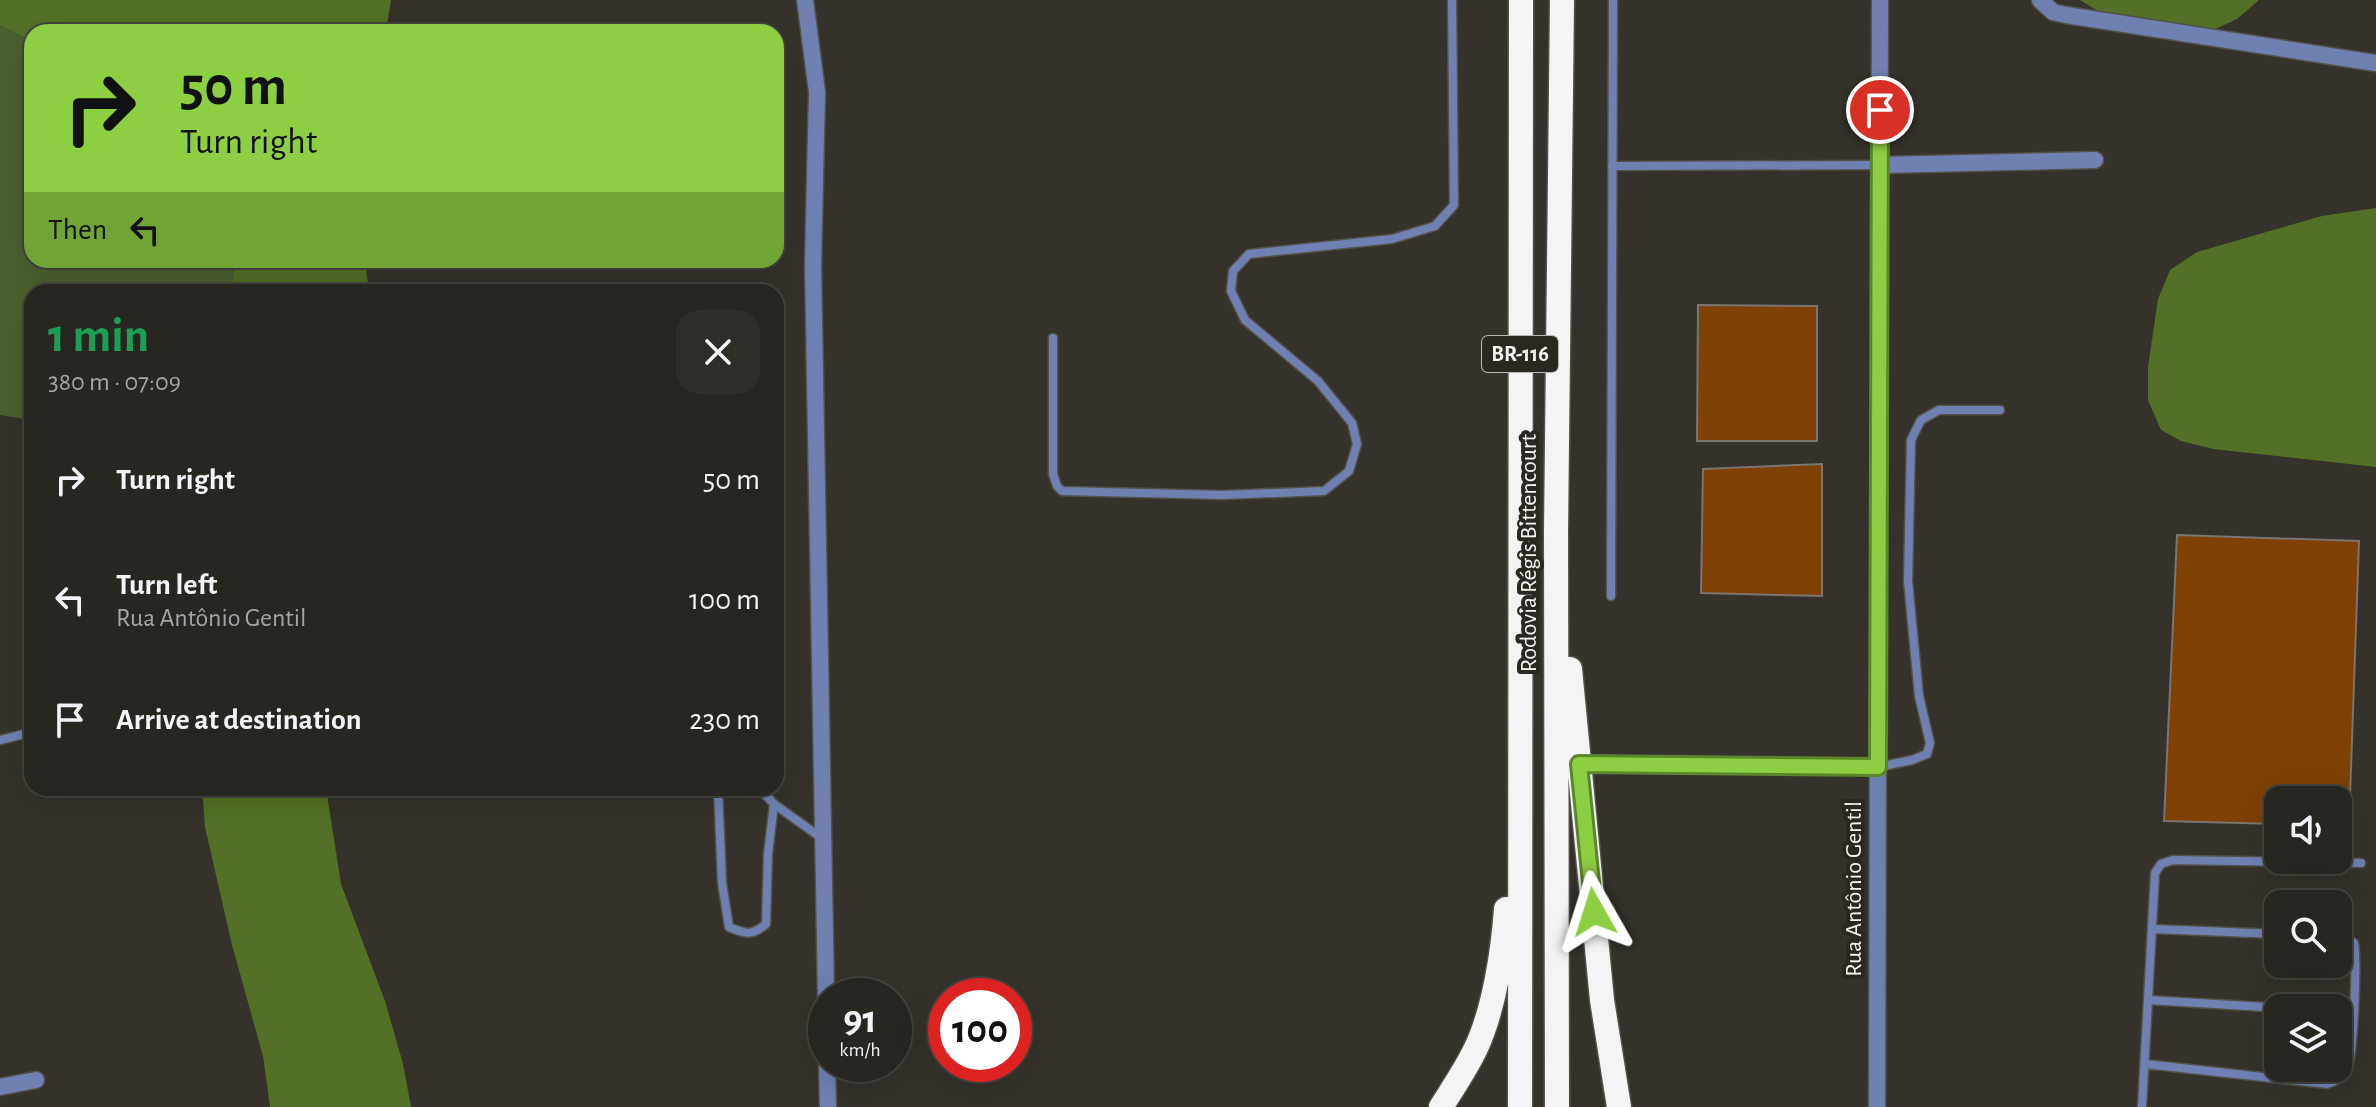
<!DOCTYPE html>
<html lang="en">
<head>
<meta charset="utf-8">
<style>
  body { margin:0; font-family:"Alegreya Sans",sans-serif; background:#2f2e29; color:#f1f3f6; height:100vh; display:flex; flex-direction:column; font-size:30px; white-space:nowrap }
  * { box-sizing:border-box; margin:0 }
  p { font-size:26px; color:#a4a5a5 }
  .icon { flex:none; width:44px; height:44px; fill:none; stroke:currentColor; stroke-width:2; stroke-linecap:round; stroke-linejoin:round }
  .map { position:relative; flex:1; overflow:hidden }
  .panel { position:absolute; left:24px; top:284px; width:760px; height:512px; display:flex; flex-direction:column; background:#272620; border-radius:24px; box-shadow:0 8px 32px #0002,0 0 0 2px #43433e }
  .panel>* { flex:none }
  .top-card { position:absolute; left:24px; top:24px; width:760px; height:244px; border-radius:24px; box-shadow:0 8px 32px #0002,0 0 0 2px #43433e; background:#8ece43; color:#111; overflow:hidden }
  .buttons { position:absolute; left:2264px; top:786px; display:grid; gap:16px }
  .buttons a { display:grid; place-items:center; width:88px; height:88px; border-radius:16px; background:#272620; box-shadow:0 8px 32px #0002,0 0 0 2px #43433e; font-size:40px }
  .speed { position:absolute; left:808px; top:978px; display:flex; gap:16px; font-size:40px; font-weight:700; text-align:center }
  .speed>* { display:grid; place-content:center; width:104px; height:104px; border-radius:50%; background:#272620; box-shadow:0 8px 32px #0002,0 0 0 2px #43433e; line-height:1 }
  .speed small { font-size:20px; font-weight:400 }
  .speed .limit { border:12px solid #d22; background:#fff; color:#111 }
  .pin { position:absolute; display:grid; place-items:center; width:68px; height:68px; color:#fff; margin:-34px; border:4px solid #fff; border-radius:50%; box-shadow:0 2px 8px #0007 }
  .me { position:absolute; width:88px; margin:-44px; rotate:354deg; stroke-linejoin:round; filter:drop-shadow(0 0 6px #0008) }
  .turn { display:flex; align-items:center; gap:28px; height:168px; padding:0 24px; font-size:36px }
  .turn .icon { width:104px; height:104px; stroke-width:2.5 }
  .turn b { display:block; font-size:56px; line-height:68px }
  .then { display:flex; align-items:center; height:76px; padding:0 24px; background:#0003; gap:16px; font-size:30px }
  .round { display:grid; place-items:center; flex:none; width:84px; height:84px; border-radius:24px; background:#2f2e29 }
  .overview { display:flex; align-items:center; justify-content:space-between; height:136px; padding:0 24px }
  h1 { font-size:48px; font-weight:700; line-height:60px; color:#1e9e55 }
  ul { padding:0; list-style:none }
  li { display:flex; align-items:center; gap:24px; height:120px; padding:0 24px }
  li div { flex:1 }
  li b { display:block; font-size:30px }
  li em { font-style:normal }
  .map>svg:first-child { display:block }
  .green { fill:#4c602f }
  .forest { fill:#547026 }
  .building { fill:#7f4104; stroke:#7c746f; stroke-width:2 }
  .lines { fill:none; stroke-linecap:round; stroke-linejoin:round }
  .lane-casing { stroke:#53514a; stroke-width:11 }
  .street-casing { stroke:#53514a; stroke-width:19 }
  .highway-casing { stroke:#53514a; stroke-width:27 }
  .lane { stroke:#7081b1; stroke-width:8 }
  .street { stroke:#7081b1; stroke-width:16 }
  .highway { stroke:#f4f4f4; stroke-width:24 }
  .route-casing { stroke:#5c862c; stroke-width:20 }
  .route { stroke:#8ece43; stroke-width:14 }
  .labels { text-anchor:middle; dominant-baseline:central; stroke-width:8; stroke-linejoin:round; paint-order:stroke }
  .shield { fill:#2a2821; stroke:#b8b6b1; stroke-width:2 }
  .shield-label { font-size:22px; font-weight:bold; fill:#f5f3ef }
  .street-label { font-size:24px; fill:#f5f3ef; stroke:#2a2821 }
</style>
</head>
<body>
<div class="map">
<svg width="2376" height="1107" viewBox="0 0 2376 1107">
  <rect width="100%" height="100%" fill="#34322b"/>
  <!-- green -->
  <path class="green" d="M0 25 32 42V260H235L231 292H32V420L0 415Z"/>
  <!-- forest -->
  <path class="forest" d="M0 0H391L386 32H32V42L0 25Z
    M2080 0H2259L2237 19 2209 32 2117 23Z
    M2376 208V467L2213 449 2181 441 2161 430 2148 400V367L2158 299 2170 270 2197 252 2322 216Z
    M235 260H365L369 292H231Z
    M202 788H326L341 884 385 1001 403 1064 411 1107H270L263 1056 232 945 205 827Z"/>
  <!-- building -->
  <path class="building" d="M1698 305 1817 306V441H1697Z
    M1822 464V596L1701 593 1703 469Z
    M2177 535 2359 541 2349 825H2338V800H2278V824L2164 821Z"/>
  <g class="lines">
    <defs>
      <path id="lane" d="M1612 166 1879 165
        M1053 338V474L1057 486 1062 491 1223 495 1324 491 1349 471 1357 444 1352 423 1318 381 1245 320 1231 291 1233 271 1249 254 1392 239 1435 226 1454 205 1452 0
        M1611 596 1613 0
        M0 740 32 732
        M1580 764 1878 767 1912 760 1927 754 1930 743 1919 696 1908 581 1911 440 1921 420 1939 410H2000
        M718 788 722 883 729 927C745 934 752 936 766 924L768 854 774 804
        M759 788 774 804 823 839
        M2153 929 2278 934
        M2149 1000 2281 1008
        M2338 1011 2354 1012
        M2145 1064 2327 1084C2336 1081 2342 1078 2347 1069 2354 1055 2357 961 2354 943L2344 937H2338
        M2142 1107 2155 873 2161 864 2173 860 2361 863"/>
      <path id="street" d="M805 0 817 92 813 265 826 996
        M2040 0 2053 12 2066 15 2376 63
        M1880 165 2095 160
        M827 1064 828 1107
        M0 1087 36 1080
        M1877 1107 1880 0"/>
      <path id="highway" d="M1570 669 1602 1000 1619 1107
        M1441 1107C1453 1088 1466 1069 1476 1048 1494 1010 1503 951 1506 909
        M1520 1107 1521 0
        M1557 1107 1556 531 1562 0"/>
    </defs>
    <!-- lane casing -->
    <use href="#lane" class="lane-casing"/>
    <!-- street casing -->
    <use href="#street" class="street-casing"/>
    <!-- highway casing -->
    <use href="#highway" class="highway-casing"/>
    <!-- lane -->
    <use href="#lane" class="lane"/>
    <!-- street -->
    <use href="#street" class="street"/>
    <!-- highway -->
    <use href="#highway" class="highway"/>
  </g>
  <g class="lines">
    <defs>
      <path id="route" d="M1594 912 1579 764 1878 767 1880 110"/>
    </defs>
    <!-- route casing -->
    <use href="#route" class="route-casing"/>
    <!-- route -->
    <use href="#route" class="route"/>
  </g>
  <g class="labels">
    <!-- shield labels -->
    <rect class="shield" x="1482" y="336" width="76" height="36" rx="6"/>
    <g class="shield-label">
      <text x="1520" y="354">BR-116</text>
    </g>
    <!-- street labels -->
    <g class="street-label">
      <text transform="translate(1529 553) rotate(-90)">Rodovia Régis Bittencourt</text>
      <text transform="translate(1854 889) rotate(-90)">Rua Antônio Gentil</text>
    </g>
  </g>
</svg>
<div class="buttons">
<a><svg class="icon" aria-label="sound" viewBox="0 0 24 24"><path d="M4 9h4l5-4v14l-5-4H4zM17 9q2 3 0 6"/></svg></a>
<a><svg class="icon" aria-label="search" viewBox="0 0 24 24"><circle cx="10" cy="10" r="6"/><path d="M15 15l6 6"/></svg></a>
<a><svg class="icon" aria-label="layers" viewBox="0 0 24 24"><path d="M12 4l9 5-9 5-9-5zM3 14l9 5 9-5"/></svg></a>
</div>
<div class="speed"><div>91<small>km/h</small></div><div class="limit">100</div></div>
<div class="pin" style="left:1880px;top:110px;background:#d93025"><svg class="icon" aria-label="arrive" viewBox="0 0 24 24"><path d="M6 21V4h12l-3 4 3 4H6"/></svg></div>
<svg class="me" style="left:1594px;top:912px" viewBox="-20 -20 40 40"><path d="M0-17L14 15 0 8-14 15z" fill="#8ece43" stroke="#fff" stroke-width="4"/></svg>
<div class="top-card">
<div class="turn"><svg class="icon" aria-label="right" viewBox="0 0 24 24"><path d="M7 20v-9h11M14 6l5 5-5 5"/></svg><div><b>50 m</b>Turn right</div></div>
<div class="then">Then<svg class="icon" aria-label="left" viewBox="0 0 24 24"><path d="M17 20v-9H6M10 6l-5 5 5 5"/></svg></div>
</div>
<section class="panel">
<div class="overview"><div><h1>1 min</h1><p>380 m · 07:09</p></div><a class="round"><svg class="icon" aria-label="close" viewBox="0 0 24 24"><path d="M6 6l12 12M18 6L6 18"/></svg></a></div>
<ul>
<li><svg class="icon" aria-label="right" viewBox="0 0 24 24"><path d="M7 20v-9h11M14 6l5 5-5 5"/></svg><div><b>Turn right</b></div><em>50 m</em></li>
<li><svg class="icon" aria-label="left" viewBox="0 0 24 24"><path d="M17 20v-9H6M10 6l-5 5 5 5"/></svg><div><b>Turn left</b><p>Rua Antônio Gentil</p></div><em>100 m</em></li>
<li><svg class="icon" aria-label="arrive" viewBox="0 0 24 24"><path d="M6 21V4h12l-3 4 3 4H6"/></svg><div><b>Arrive at destination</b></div><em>230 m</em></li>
</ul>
</section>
</div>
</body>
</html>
